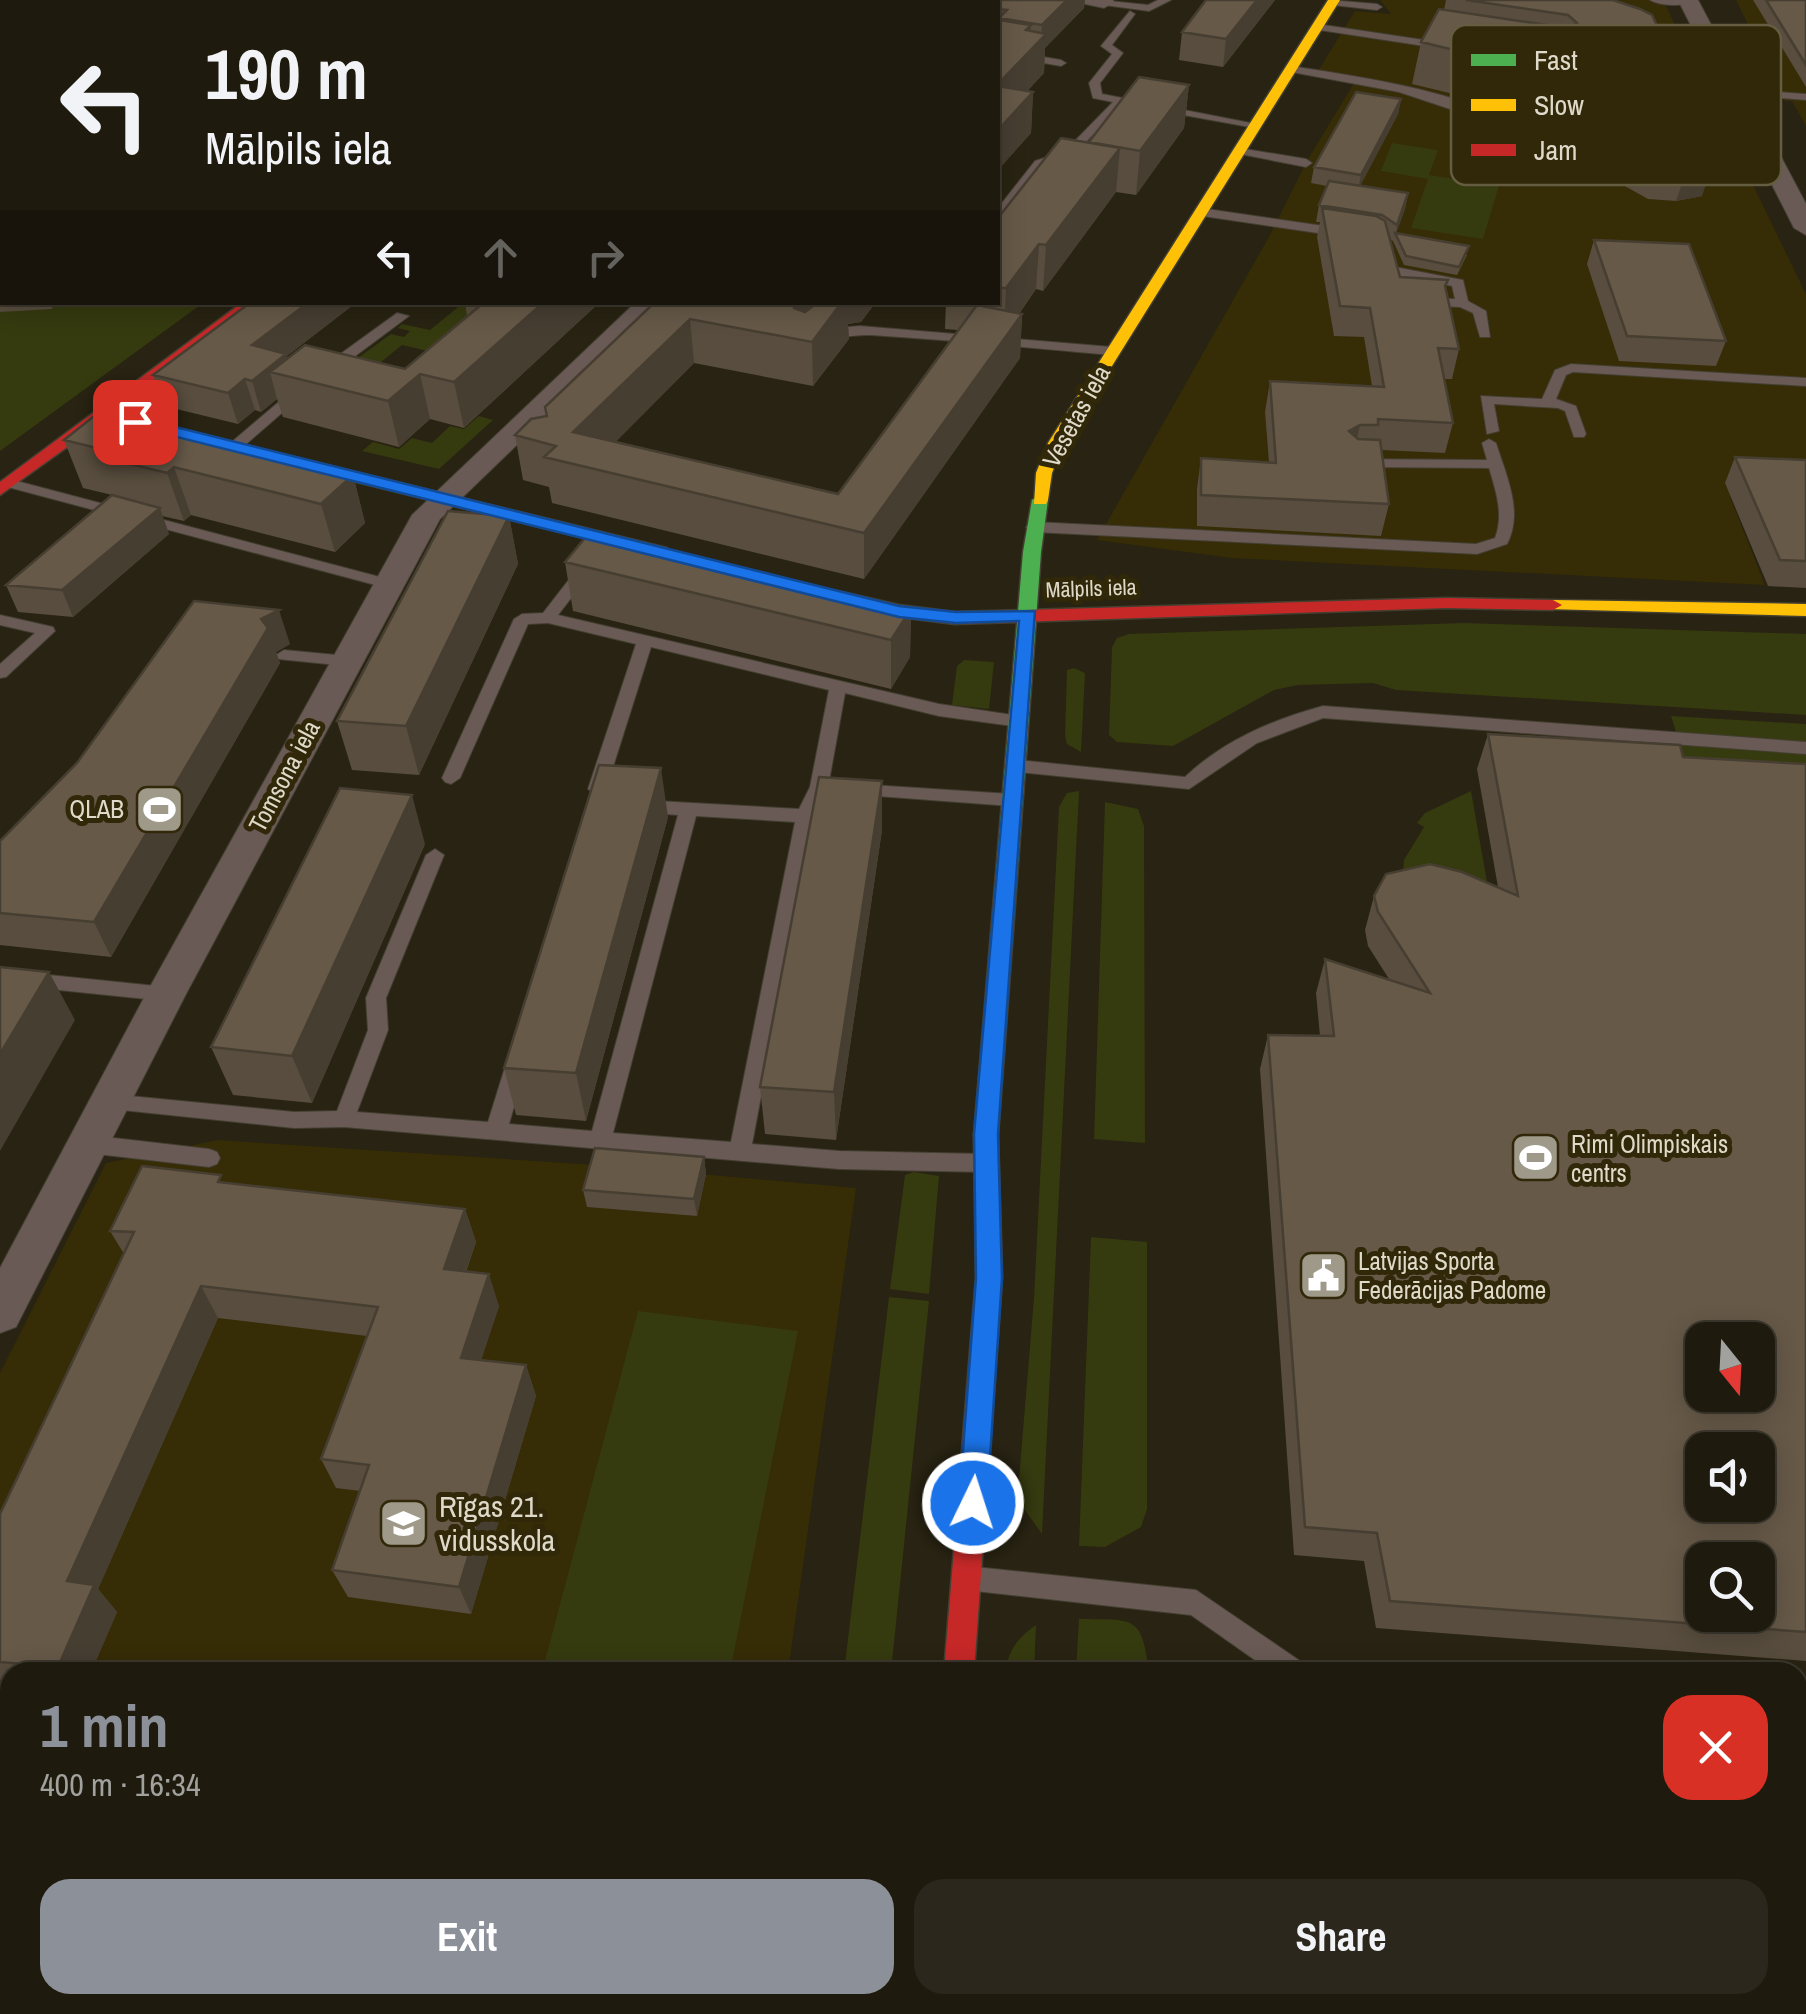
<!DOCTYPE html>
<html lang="en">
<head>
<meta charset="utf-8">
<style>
  body { margin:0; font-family:"Archivo Narrow",sans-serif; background:#2b271c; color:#f1f3f6; height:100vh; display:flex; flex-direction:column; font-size:38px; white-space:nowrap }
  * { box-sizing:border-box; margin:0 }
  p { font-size:32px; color:#a1a19e }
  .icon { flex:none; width:55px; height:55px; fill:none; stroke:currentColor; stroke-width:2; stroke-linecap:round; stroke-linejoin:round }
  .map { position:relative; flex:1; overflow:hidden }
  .drawer { position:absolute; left:0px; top:1662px; width:1808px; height:352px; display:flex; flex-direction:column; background:#1e1a0e; border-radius:30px 30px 0 0; box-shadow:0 5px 25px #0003,0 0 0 2px #3c382e }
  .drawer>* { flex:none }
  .hud { position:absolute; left:0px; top:0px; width:1000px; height:305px; box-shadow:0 5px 25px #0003,0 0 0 2px #3c382e; background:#1e1a0e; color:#f1f3f6; overflow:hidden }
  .needle { width:65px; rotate:162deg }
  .controls { position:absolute; left:1685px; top:1322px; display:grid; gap:20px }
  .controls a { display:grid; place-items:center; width:90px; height:90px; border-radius:20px; background:#1e1a0e; box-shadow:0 5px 25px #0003,0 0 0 2px #3c382e; font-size:50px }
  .pin { position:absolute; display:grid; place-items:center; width:85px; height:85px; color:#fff; margin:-42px; border-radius:20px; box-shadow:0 5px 15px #0006 }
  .me { position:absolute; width:110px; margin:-55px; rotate:4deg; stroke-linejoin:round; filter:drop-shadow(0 0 8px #0008) }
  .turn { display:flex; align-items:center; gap:35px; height:210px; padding:0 40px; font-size:45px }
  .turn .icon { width:130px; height:130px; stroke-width:2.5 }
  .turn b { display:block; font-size:70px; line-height:85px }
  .lanes { display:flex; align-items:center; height:95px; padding:0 40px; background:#0003; justify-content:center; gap:50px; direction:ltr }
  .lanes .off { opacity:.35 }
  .round { display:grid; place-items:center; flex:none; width:105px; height:105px; border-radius:30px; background:#2b271c }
  .summary { display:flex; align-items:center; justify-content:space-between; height:170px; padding:0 40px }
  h1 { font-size:60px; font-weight:700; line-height:75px; color:#8c9099 }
  .button { display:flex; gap:20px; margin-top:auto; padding:20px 40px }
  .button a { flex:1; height:115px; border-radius:30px; background:#8c9099; color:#fff; font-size:40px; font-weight:700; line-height:115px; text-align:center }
  .button a+a { background:#2b271c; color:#f1f3f6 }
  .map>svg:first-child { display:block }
  .built { fill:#362c06 }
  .green { fill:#363a0f }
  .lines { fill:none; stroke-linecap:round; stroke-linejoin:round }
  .lane-casing { stroke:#433f31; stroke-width:2 }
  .street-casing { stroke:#433f31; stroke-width:2 }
  .fast-casing { stroke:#433f31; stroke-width:3 }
  .slow-casing { stroke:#433f31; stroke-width:3 }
  .jam-casing { stroke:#433f31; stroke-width:3 }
  .lane { fill:#695a55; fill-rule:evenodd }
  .street { fill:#695a55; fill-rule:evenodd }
  .fast { fill:#4caf50; fill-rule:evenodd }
  .slow { fill:#ffc107; fill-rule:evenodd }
  .jam { fill:#c62828; fill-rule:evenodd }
  .wall { fill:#584d3e }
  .shaded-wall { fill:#473e32 }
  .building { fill:#665948; stroke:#473e32; stroke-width:2.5; fill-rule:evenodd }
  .route { fill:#1a73e8; stroke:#114b97; stroke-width:2.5 }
  .labels { text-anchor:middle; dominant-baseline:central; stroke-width:10; stroke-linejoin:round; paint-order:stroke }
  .far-street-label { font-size:22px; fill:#ded9c8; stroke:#312809 }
  .street-label { font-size:25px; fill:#ded9c8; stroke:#312809 }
  .poi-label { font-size:25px; fill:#ded9c8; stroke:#312809; text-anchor:start }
  .near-poi-label { font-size:30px; fill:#ded9c8; stroke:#312809; text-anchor:start }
  .key { fill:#312809; stroke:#655d42; stroke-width:2.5 }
  .key-label { font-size:28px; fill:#ded9c8 }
</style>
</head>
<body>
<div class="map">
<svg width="1806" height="2014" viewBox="0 0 1806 2014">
  <rect width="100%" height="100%" fill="#282312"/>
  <!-- built -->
  <path class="built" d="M1380 0H1663L1806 294V487L1730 497 1765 585 1231 558 1097 540 1270 235 1308 159 1354 83 1315 76 1355 11 1391 14Z
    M1736 0H1806V126L1792 101H1785Z
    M218 1140 610 1166 856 1188 788 1672H10V2005H741L740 2014H0V1373L106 1163Z"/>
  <!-- green -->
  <path class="green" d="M1392 143 1438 150 1429 175 1499 186 1483 239 1411 228 1428 179 1381 171Z
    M103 302 203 303 0 451V312Z
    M463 303 493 310 441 354 402 345 364 376 355 360 391 334 404 337 410 331 398 328 402 324 430 330Z
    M479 416 493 420 439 469 362 451 373 442 399 449 412 438 432 443 450 426 464 429Z
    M1464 623 1806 634V715L1396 690 1373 683 1298 685 1274 690 1173 746 1117 742 1109 735 1112 647 1117 638 1129 634Z
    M964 660 994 662 989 709 952 705 957 666Z
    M1074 668 1085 673 1081 752 1067 744 1065 736 1067 670Z
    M1671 716 1806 724V777L1688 770Z
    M1079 791 1042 1534 1019 1502V1479L1034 1298 1059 807 1067 793Z
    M1471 791 1493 916 1402 885 1404 860 1424 827 1417 823 1425 813Z
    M1105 802 1138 809 1144 826 1145 1143 1094 1139Z
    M914 1172 939 1176 929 1294 890 1289 905 1175Z
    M1091 1237 1147 1242V1509L1141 1527 1105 1547 1079 1546Z
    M889 1297 929 1301 891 1672H844Z
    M638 1311 798 1331 730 1672H542Z
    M1079 1619C1134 1620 1142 1614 1149 1672H1076Z
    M1036 1625 1034 1672H1005C1009 1650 1017 1638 1036 1625Z
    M0 1777 10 1779V2005H370L367 2014H0Z
    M1798 1795 1806 1796V1963L1798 1962Z"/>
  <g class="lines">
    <defs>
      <path id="lane" d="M404 0H415L416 2H406Z
        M1100 0 1148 5 1158 0H1171L1149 11 1104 5Z
        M1329 0 1377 4 1382 7 1377 10 1333 5Z
        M1650 0H1693L1694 1C1684 7 1660 6 1650 0Z
        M1130 11 1135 14 1112 45 1123 53 1100 83 1102 94 1261 125 1255 128 1123 104 1073 155 1043 165 1002 218 998 219V208L1035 161 1065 151 1113 102 1093 98 1089 83 1112 54 1101 46Z
        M1317 24 1444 43 1449 46 1444 49 1313 29 1312 27Z
        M998 49 1061 60 1066 63 1061 66 998 55Z
        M1656 65 1725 68 1730 71 1725 74 1652 70V66Z
        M1290 66C1349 75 1463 91 1511 124L1501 126 1399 92 1286 71 1285 69Z
        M1735 89 1806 94V100L1731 94V90Z
        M1239 148 1306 159 1312 163 1306 167 1235 153 1233 151Z
        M1702 166 1779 167 1785 171 1779 175 1698 173V167Z
        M1200 208 1345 229 1351 233 1345 237 1196 215V209Z
        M1395 267 1463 280 1468 301 1486 311 1490 337H1480L1473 313 1460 307 1396 304 1389 271ZM1402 276 1452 286 1455 299 1407 297Z
        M397 313 409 316 331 374H321V368Z
        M860 326 1112 347 1119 351 1112 355C1032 348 952 340 871 335 855 334 831 341 818 333L825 329Z
        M1571 364 1806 378V386L1573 372 1566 375 1556 399 1576 406 1586 434 1584 437H1574L1565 411 1558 408 1494 404 1499 431 1487 434 1481 396 1542 399 1555 370Z
        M294 389 306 392 237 452H227V446Z
        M1489 439 1496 443C1506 475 1524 512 1507 544L1477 554 1034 532 1026 527 1034 522 1476 544 1495 538C1504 515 1496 491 1489 468L1356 467 1349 463 1356 459 1487 460 1482 443Z
        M9 479 395 581 397 584 389 589 383 587 4 486 2 483Z
        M584 566 592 571 558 615 939 704 1026 717 1029 721 1026 725 1020 727 939 716 845 693 828 787 814 816 752 1144 839 1151 984 1154 992 1157 995 1163 992 1169 984 1172 839 1169 344 1127 294 1128 102 1108 99 1102 102 1096 109 1094 294 1112 337 1111 368 1030 366 998 426 855 435 849 444 855 386 998 388 1030 357 1112 488 1122 507 1061 510 1055H524L527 1061 509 1124 592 1131 678 815 639 812 630 806 639 800 799 809 810 787 829 690 651 647 606 789 597 795 588 789 636 644 548 623 528 624 460 778 451 784 445 782 442 778 514 619 522 614 543 613 578 568ZM696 816 795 822 731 1142 613 1133Z
        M0 615 53 627 55 631 6 677 0 678V664L35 633 0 625Z
        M284 650 347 656 355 661 347 666 278 659 276 655Z
        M1323 706 1806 742V754L1323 718 1257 743 1189 789 1018 772 1009 766 1018 760 1185 777C1224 740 1272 720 1323 706Z
        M856 784 1011 794 1020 800 1011 806 850 794 847 790Z
        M0 970 166 987 176 994 166 1001 0 984Z
        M88 1135 209 1149 217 1152 220 1158 217 1164 209 1167 88 1153 80 1150 77 1144 80 1138Z
        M975 1567 1196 1590 1303 1663 1307 1672H1272L1191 1615 975 1591 966 1588 962 1579 966 1570Z
        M1798 1759H1806V1787H1798Z"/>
      <path id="street" d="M1082 0H1113L1114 2 1104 8 1085 4Z
        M1678 0H1698L1806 204V235L1794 228Z
        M636 302H665L440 519 186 994 16 1327 0 1333V1268L146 994 412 515Z
        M900 2005H960L959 2014H899Z
        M1394 2005H1550L1554 2014H1398Z"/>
      <path id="fast" d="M1040 495 1048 500 1041 552 998 1135 994 1142H978L974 1135 1023 552 1032 500Z"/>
      <path id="slow" d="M1328 0H1340L1064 443 1052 473 1048 500 1046 504H1034L1036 473 1048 443Z
        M1553 600 1806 604V616L1547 609 1544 605Z"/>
      <path id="jam" d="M243 302H260L114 413 667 548 670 552 661 557 105 420 0 495V482Z
        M837 591 899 605 955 612 1446 598 1553 600 1562 605 1553 610 1446 608 955 624 899 617 831 600V592Z
        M986 1125 994 1128 998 1135 1002 1277 974 1672H944L976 1277 974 1135 978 1128Z"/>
    </defs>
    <!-- lane casing -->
    <use href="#lane" class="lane-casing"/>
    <!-- street casing -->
    <use href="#street" class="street-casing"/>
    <!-- fast casing -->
    <use href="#fast" class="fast-casing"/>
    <!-- slow casing -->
    <use href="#slow" class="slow-casing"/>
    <!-- jam casing -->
    <use href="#jam" class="jam-casing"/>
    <!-- lane -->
    <use href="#lane" class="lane"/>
    <!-- street -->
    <use href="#street" class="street"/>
    <!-- fast -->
    <use href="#fast" class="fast"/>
    <!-- slow -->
    <use href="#slow" class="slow"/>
    <!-- jam -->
    <use href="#jam" class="jam"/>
  </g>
  <!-- wall -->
  <path class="wall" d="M0 0 2 2V302H54L52 309 0 312Z
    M475 0H1085L1084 8 1045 48 1044 73 1027 91 1033 92 1031 133 998 170V2H471Z
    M1275 0 1223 67 1179 60 1182 32Z
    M1446 0H1613L1652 15 1702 196 1676 201 1648 199 1623 185 1615 164 1568 163 1551 118 1514 117 1511 108 1487 107 1474 99 1412 84 1421 42 1444 10Z
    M1753 0H1806V87Z
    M1189 85 1184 128 1136 195 1116 192 1043 291 1036 289 1019 314H1022L1020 358 864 579 552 503 549 487 523 480 515 435 546 416 545 407 655 302H876L861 322 848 324 849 339 813 386 694 363 615 442 838 494 958 330 945 329 946 302H998V218L1089 143Z
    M1401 99 1398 114 1360 186 1408 193 1405 209 1396 233 1467 255 1457 275 1404 265 1393 241 1389 238 1400 277 1446 289 1459 349 1452 379H1444L1453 423 1445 453 1382 450 1389 504 1381 536 1197 526V489L1201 458 1269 462 1265 412 1270 381 1372 386 1364 337 1334 336 1317 237 1320 222H1316L1319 205 1327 186 1311 183 1314 167Z
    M1594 240 1726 341 1716 366 1619 361 1587 264Z
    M251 302H357L287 356V358L405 369 467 316 465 302H600L464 428 430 419 399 447 283 417 277 399 261 412 255 410 238 424 164 406 153 375Z
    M64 440 353 475 365 523 335 552 191 515 184 521 162 516 169 534 73 617 18 612 6 585 133 500 83 488Z
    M1735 457 1806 460V588L1768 586 1725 483Z
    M509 516 518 564 419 775 352 770 337 721Z
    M565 562 911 609 910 657 891 689 573 611Z
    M194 601 290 644 276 652 280 663 111 957 0 945V841L77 763Z
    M1488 734 1683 757 1806 764V1661L1376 1628 1364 1561 1294 1555 1260 1069 1268 1035 1320 1036 1316 993 1325 959 1389 979 1368 946 1365 930 1374 896 1498 887 1477 769Z
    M668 817 586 1121 516 1115 504 1068Z
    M882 830 836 1140 765 1134 760 1087Z
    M425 844 312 1103 233 1095 211 1047Z
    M704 1157 706 1174 697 1216 587 1207 583 1190Z
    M225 1183 465 1209 476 1242 466 1272 499 1306 481 1360 526 1365 536 1396 471 1614 348 1597 332 1570 360 1491 336 1488 321 1459 367 1336 218 1318 98 1589 117 1612 91 1672H10V1686L0 1685V1514L124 1254 110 1231Z"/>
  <!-- shaded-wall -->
  <path class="shaded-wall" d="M906 0H918V2H903Z
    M1067 0H1085L1084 8 1045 48 1044 73 998 123V84L1026 30 1031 25 1030 50 1041 38 1042 25Z
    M1257 0H1275L1223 67 1226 39Z
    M1189 85 1184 128 1136 195 1140 151Z
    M1033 92 1031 133 998 170V130Z
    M1401 99 1398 114 1358 190 1361 175Z
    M1120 148 1116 192 1043 291 1046 245Z
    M1717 152 1702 196 1676 201 1691 157Z
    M1408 193 1405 209 1396 234 1397 225Z
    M1039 244 1036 289 1004 334 1006 288Z
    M309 302H357L287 356 293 377 270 372 277 399 261 412 252 381V345Z
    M544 302H600L464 428 454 382Z
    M793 302H876L861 322 848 324 849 339 813 386 812 342 802 340Z
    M1022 314 1020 358 864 579V533Z
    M690 319 694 363 590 468 573 432Z
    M420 374 430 419 399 447 388 401Z
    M245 379 255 410 238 424 228 393Z
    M1360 425 1353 455 1349 431Z
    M174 467 191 515 184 521 167 473Z
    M353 475 365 523 335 552 321 504Z
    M160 508 169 534 73 617 62 590Z
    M509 516 518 564 419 775 406 726Z
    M911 609 910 657 891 689V640Z
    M279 610 290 644 276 652 280 663 111 957 94 922 261 619Z
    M661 768 668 817 586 1121 576 1073Z
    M882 781V830L836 1140 834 1092Z
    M412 795 425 844 312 1103 292 1056Z
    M49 972 75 1020 0 1151V1054Z
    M704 1157 706 1174 697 1216 694 1199Z
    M465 1209 476 1242 455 1301 444 1269Z
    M489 1274 499 1306 472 1388 461 1358Z
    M201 1286 218 1318 98 1589 117 1612 91 1672H63L58 1667 67 1581Z
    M526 1365 536 1396 471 1614 459 1587Z"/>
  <!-- building -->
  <path class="building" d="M0 0H167L166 2H2V281H0Z
    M266 0H401L403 2H267Z
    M475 0H719L716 2H471Z
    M772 0H906L903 2H786Z
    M973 0H1067L1042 25 999 18 1007 10 998 9 1000 5H998V2Z
    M1206 0H1257L1226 39 1182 32Z
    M1466 0H1613L1640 9 1652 15 1717 152 1691 157 1662 154 1637 141 1628 120 1580 119 1562 75 1524 74 1521 65H1497L1483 57 1421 42 1439 9 1567 28 1577 23 1568 15Z
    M1766 0H1806V65Z
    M998 16 999 20 1031 25 1026 30 1046 34 998 84Z
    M1139 77 1189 85 1140 151 1089 142Z
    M998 86 1033 92 998 130Z
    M1356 92 1401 99 1361 175 1314 167Z
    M1061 138 1120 148 1046 245 1039 244 1006 288H998V218Z
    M1329 181 1408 193 1397 225 1382 215 1319 205Z
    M1322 208 1376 216 1385 221 1400 277 1448 280 1445 286 1459 349 1438 348 1453 423 1378 419V425H1360L1349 431 1358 439 1380 440 1389 504 1201 495V458L1276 463 1270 381 1384 387 1370 308 1340 306Z
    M1395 233 1469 246 1459 267 1406 256Z
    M1594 240 1689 244 1726 341 1627 336Z
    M251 302H309L252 345 286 354 252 381 245 379 228 393 153 375Z
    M474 302H544L454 382 420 374 388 401 270 372 305 345 405 369 482 304Z
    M655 302H793L794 308 805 312 818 302H842L812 342 690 319 573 432 838 494 977 305 1022 314 864 533 544 457 556 446 515 435 531 419 547 416 545 407Z
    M98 413 353 475 321 504 174 467 167 473 118 461 125 455 64 440Z
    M1735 457 1806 460V561L1780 560Z
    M112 495 160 508 62 590 6 585Z
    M448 511 509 516 406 726 337 721Z
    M590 532 911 609 891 640 565 562Z
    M194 601 279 610 261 619 268 628 94 922 0 913V841L77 763Z
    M1488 734 1680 745 1683 757 1806 764V1632L1390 1601 1377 1533 1305 1527 1268 1035 1334 1036 1325 959 1430 993 1378 912 1374 896 1386 874 1430 864 1462 872 1518 896ZM1702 1340H1758V1395H1702ZM1702 1450H1758V1505H1702ZM1702 1560H1758V1615H1702Z
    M599 765 661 768 576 1073 504 1068Z
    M819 777 882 781 834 1092 760 1087Z
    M340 788 412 795 292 1056 211 1047Z
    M0 967 49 972 0 1054Z
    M595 1148 704 1157 694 1199 583 1190Z
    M142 1166 221 1175 218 1182 465 1209 444 1269 489 1274 461 1358 526 1365 459 1587 332 1570 369 1465 321 1459 378 1307 201 1286 67 1581 94 1585 58 1667 0 1662V1514L134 1232 110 1231Z"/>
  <!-- route -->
  <path class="route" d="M135 417 899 606 956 612 1035 611 998 1134 1002 1278 987 1503 983 1512 973 1516 963 1512 959 1503 976 1278 974 1134 1019 621 956 623 899 617 129 425 127 422Z"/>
  <!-- icons -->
  <defs>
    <symbol id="stadium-square" viewBox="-11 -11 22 22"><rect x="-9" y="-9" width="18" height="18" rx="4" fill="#9e9988" stroke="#312809"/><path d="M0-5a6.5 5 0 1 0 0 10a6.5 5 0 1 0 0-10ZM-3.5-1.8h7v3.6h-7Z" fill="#fff"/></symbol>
    <symbol id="civic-square" viewBox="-11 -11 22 22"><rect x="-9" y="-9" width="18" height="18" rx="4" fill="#9e9988" stroke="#312809"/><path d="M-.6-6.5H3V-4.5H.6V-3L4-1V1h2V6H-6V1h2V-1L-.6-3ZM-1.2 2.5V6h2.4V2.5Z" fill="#fff"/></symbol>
    <symbol id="school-square" viewBox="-11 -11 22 22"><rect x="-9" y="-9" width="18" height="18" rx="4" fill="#9e9988" stroke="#312809"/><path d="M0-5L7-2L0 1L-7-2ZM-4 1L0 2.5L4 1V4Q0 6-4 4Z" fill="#fff"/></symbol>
  </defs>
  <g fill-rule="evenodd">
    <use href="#stadium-square" x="132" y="782" width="55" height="55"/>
    <use href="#stadium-square" x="1508" y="1130" width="55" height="55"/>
    <use href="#civic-square" x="1296" y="1248" width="55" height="55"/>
    <use href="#school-square" x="376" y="1496" width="55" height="55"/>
  </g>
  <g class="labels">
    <!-- far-street labels -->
    <g class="far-street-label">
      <text transform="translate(1091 588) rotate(-2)">Mālpils iela</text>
    </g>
    <!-- street labels -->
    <g class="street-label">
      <text transform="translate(1076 416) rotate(-61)">Vesetas iela</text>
      <text transform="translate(284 776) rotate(-62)">Tomsona iela</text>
    </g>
    <!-- poi labels -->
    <g class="poi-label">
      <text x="124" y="809" text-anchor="end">QLAB</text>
      <text x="1571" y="1144">Rimi Olimpiskais<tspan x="1571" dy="29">centrs</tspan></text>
      <text x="1358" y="1261">Latvijas Sporta<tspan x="1358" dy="29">Federācijas Padome</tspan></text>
    </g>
    <!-- near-poi labels -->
    <g class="near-poi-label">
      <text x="439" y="1506">Rīgas 21.<tspan x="439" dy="34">vidusskola</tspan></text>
    </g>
  </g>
  <!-- legend -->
  <rect x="1451" y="25" width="330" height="160" rx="15" class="key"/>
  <rect x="1471" y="54" width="45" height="12" fill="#4caf50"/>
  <rect x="1471" y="99" width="45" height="12" fill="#ffc107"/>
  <rect x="1471" y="144" width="45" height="12" fill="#c62828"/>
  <g class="key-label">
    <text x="1534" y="70">Fast</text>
    <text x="1534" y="115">Slow</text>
    <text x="1534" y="160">Jam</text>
  </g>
</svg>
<div class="controls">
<a><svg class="needle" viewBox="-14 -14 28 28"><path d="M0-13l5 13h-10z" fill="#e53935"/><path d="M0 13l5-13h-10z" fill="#a1a19e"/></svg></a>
<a><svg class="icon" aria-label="sound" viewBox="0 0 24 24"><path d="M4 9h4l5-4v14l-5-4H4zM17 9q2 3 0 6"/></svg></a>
<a><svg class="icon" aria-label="search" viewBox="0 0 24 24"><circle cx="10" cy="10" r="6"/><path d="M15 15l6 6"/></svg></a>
</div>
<div class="pin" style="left:135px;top:422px;background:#d93025"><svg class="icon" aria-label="arrive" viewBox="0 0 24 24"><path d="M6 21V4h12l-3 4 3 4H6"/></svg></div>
<svg class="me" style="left:973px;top:1503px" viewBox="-20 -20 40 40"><circle r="17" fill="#1a73e8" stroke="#fff" stroke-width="3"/><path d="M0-11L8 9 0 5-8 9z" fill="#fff"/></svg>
<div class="hud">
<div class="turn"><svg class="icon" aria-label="left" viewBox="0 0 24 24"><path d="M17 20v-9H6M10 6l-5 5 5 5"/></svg><div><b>190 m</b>Mālpils iela</div></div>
<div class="lanes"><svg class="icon" aria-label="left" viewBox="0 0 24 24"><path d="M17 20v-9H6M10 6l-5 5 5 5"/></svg><svg class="icon off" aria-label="ahead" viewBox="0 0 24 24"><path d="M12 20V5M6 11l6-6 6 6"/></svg><svg class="icon off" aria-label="right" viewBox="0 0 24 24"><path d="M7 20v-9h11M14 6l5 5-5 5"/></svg></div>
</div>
<section class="drawer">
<div class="summary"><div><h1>1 min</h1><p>400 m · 16:34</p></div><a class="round" style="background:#d93025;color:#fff"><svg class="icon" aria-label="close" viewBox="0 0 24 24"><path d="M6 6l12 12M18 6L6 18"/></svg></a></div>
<div class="button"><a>Exit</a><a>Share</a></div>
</section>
</div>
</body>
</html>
